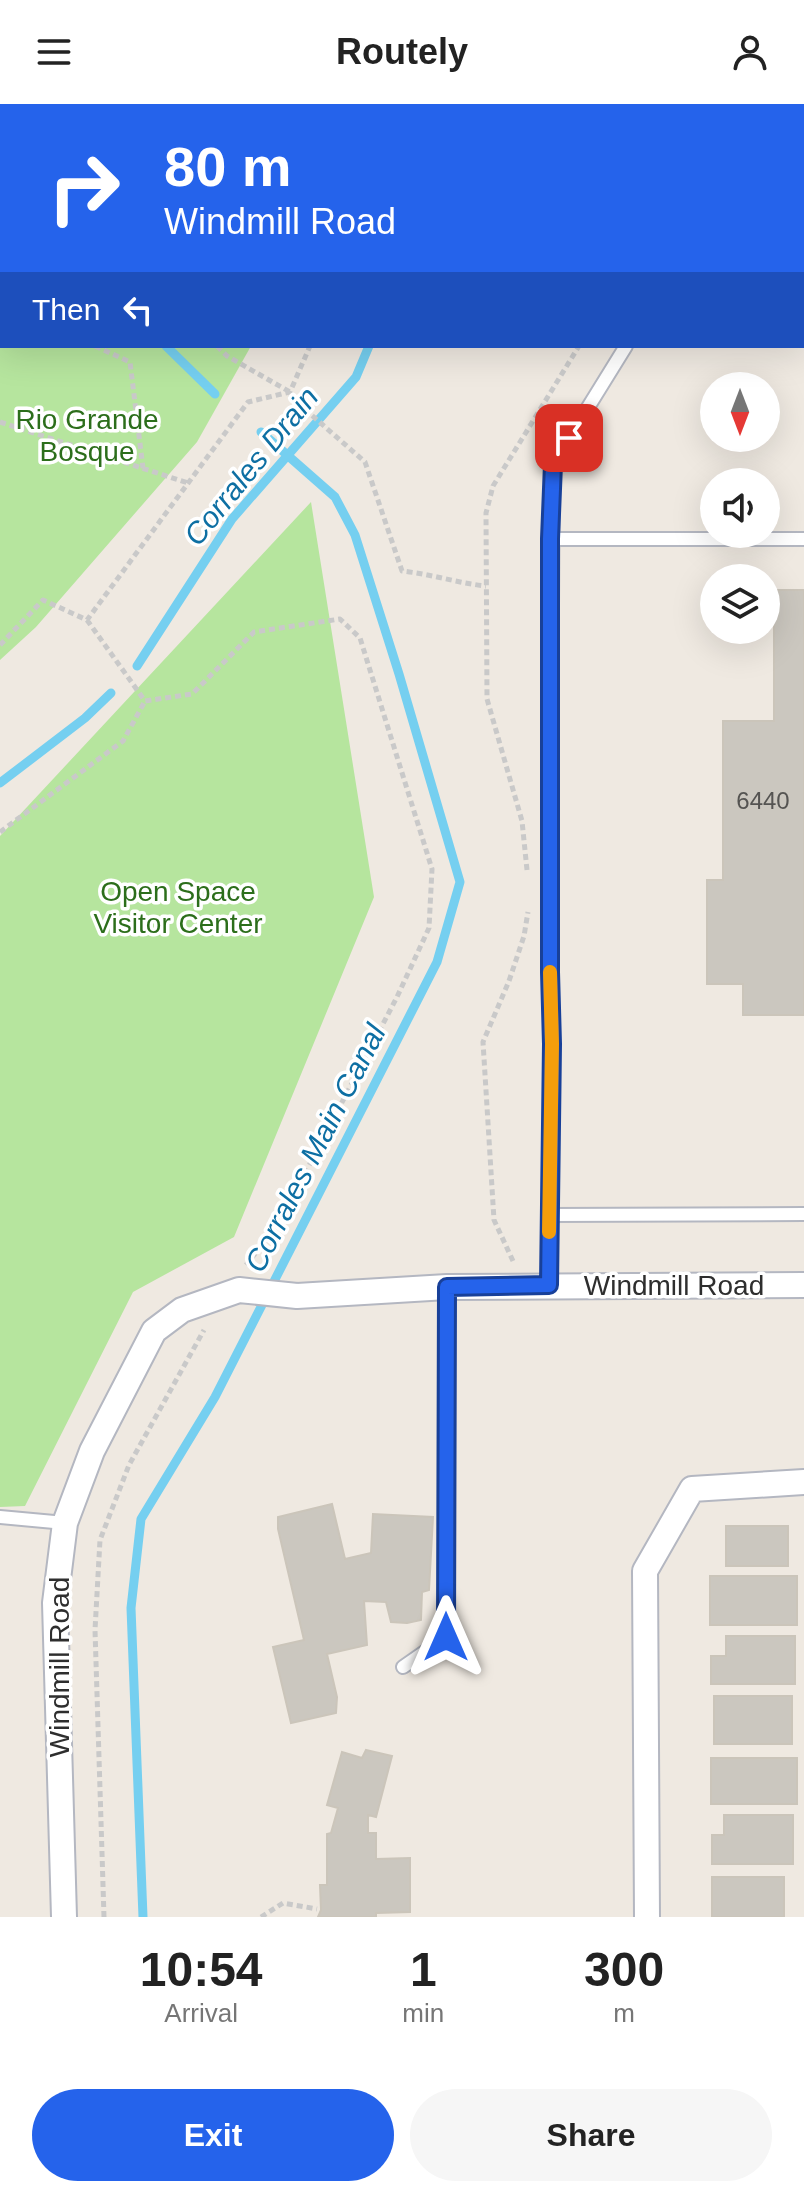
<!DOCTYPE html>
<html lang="en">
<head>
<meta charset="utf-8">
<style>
  body { margin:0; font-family:Helvetica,sans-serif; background:#f6f6f6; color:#222; height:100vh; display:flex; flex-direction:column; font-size:30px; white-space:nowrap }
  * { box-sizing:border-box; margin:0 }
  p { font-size:26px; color:#767676 }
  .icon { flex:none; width:44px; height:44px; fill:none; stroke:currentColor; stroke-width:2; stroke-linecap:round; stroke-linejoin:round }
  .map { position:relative; height:1813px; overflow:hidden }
  .drawer { display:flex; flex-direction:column; background:#fff; flex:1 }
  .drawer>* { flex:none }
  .hud { position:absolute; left:0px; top:0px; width:804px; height:244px; box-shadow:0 8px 32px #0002; background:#2563eb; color:#fff; overflow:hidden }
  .needle { width:52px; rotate:180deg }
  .tools { position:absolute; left:700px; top:268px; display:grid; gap:16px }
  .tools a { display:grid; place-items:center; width:80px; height:80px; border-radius:50%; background:#fff; box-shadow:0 8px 32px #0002; font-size:40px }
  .pin { position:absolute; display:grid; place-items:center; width:68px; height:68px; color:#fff; margin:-34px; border-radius:16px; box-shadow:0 4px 12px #0006 }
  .me { position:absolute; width:88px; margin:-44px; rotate:0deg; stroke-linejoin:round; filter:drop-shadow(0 0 6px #0008) }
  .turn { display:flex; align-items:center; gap:28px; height:168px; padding:0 32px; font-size:36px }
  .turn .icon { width:104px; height:104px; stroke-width:2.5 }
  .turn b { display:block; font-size:56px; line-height:68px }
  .then { display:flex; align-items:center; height:76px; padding:0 32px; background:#0003; gap:16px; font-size:30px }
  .eta { display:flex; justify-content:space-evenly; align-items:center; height:136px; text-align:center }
  .eta b { font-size:48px; font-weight:600; line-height:56px }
  .action { display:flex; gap:16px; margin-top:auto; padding:16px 32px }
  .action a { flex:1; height:92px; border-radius:48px; background:#2563eb; color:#fff; font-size:32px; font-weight:600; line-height:92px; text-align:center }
  .action a+a { background:#f6f6f6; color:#222 }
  header { display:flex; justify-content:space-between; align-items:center; height:104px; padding:0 32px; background:#fff; font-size:36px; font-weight:600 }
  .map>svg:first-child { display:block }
  .green { fill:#b6e59e }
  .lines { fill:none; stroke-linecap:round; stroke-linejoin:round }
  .stream { stroke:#75cff0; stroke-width:9 }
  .building { fill:#cbc7bf; stroke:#cbc5ba; stroke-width:2 }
  .service-casing { stroke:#b4b7c1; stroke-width:16 }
  .minor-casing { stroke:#b4b7c1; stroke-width:28 }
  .path { stroke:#c9c9c9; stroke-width:5; stroke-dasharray:6 4; stroke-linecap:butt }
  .service { stroke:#fff; stroke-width:12 }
  .minor { stroke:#fff; stroke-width:24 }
  .route-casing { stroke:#184099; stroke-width:20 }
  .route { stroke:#2563eb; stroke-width:14 }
  .slow { stroke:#f59e0b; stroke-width:14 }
  .labels { text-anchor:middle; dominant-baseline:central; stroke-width:7; stroke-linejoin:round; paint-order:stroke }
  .number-label { font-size:24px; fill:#555452 }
  .park-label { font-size:28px; fill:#2c6e1b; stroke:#fff }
  .street-label { font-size:28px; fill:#2e2e2e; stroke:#fff }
  .water-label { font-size:30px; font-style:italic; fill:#0d6fa3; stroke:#fff }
</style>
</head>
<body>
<header><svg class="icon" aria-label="menu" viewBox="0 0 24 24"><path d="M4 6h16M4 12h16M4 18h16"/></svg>Routely<svg class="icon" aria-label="person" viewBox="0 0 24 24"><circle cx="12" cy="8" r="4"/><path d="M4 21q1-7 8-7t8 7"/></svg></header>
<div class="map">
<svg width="804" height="1813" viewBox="0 0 804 1813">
  <rect width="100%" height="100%" fill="#efe9e1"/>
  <!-- green -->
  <path class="green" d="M0 0H389L2 2V242H251L197 338 36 523 0 556Z
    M311 398 374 793 234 1133 133 1188 25 1402 0 1403V732Z"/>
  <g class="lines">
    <!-- stream -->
    <path class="stream" d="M468 2 469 0
      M0 126 2 127
      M166 242 215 290
      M137 562 232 415 356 273 369 242
      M0 679 85 614 111 589
      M143 1813 131 1504 141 1415 215 1293 437 858 460 778 399 570 355 431 335 393 261 328"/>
  </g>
  <!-- building -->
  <path class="building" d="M774 486H804V911H743V880H707V776H723V617H774Z
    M332 1400 345 1455 371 1449 373 1410 433 1413 429 1486 422 1488 421 1516 407 1519 391 1518 386 1498 364 1497 367 1541 327 1550 337 1593 336 1609 291 1619 273 1543 304 1536 278 1425V1413Z
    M726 1422H788V1462H726Z
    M710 1472H797V1521H710Z
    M726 1532H795V1580H711V1552H726Z
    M714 1592H792V1640H714Z
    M366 1646 392 1652 376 1713 368 1711V1729H376V1755L410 1754V1808L376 1809V1813H318L321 1806 320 1781H327V1730L331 1729 338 1704 327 1701 342 1648 362 1654Z
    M711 1654H797V1700H711Z
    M724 1711H793V1760H712V1731H724Z
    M712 1773H784V1813H712Z"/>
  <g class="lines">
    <defs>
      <path id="service" d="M783 2 784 0
        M550 435H804
        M549 1111 552 940 550 780 553 360 626 242
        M549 1181V1111L804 1110
        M0 1413 65 1419
        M403 1563 446 1533 447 1183"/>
      <path id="minor" d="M64 1813 55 1499 65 1419 92 1347 154 1227 182 1206 239 1186 297 1192 447 1183 804 1181
        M647 1813 645 1467 692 1385 804 1378"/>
    </defs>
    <!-- service casing -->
    <use href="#service" class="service-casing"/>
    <!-- minor casing -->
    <use href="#minor" class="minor-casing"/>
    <!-- path -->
    <path class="path" d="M244 0 246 2
      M419 2 420 0
      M725 2 727 0
      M0 97H2
      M0 205H2
      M95 242 130 258 143 364
      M217 242 227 252 290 288 291 293 365 358 402 467C431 470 457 479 486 482
      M0 318 188 379
      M87 516 145 597 192 590 254 528 340 515 360 534 432 765 429 824 397 893 278 1121 246 1161
      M0 541 43 496 87 516 248 298 290 288 310 242
      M0 728 123 637 145 597
      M527 766 522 717 487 595 486 409 493 382 579 242
      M513 1157 494 1116 483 938 509 877 524 832 528 808
      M104 1813 95 1526 100 1436 129 1361 204 1226
      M261 1813 283 1799 317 1805"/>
    <!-- service -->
    <use href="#service" class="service"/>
    <!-- minor -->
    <use href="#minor" class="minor"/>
  </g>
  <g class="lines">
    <defs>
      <path id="route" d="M446 1533 447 1183 549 1181 552 940 550 868V435L553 360 569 334"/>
    </defs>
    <!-- route casing -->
    <use href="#route" class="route-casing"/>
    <!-- route -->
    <use href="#route" class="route"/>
    <!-- slow -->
    <path class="slow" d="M549 1128 552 940 550 868"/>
  </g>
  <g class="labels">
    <!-- number labels -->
    <g class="number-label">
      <text x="763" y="696">6440</text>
    </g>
    <!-- park labels -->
    <g class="park-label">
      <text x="87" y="315">Rio Grande<tspan x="87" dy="32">Bosque</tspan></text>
      <text x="178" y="787">Open Space<tspan x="178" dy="32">Visitor Center</tspan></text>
    </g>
    <!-- street labels -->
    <g class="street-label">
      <text x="674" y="1181">Windmill Road</text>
      <text transform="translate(59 1563) rotate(-90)">Windmill Road</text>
    </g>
    <!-- water labels -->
    <g class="water-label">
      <text transform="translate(251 362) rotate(-51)">Corrales Drain</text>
      <text transform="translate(315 1044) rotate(-63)">Corrales Main Canal</text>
    </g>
  </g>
</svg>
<div class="tools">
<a><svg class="needle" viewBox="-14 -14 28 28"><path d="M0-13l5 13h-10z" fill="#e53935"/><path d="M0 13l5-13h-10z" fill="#767676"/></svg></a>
<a><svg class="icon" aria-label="sound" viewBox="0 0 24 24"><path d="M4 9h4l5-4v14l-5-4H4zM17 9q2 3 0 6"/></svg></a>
<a><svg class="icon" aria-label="layers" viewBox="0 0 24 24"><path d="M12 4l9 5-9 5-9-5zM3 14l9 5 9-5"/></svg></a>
</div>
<div class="pin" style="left:569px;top:334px;background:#d93025"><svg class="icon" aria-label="arrive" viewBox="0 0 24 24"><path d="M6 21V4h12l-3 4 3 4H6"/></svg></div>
<svg class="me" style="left:446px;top:1533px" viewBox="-20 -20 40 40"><path d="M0-17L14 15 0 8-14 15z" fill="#2563eb" stroke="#fff" stroke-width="4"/></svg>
<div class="hud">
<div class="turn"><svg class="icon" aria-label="right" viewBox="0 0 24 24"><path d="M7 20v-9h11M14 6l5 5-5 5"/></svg><div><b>80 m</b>Windmill Road</div></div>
<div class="then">Then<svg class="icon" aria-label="left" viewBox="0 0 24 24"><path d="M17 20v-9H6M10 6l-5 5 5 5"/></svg></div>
</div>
</div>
<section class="drawer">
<div class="eta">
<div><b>10:54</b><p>Arrival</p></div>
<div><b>1</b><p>min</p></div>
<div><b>300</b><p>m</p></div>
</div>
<div class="action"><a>Exit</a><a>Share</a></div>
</section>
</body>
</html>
